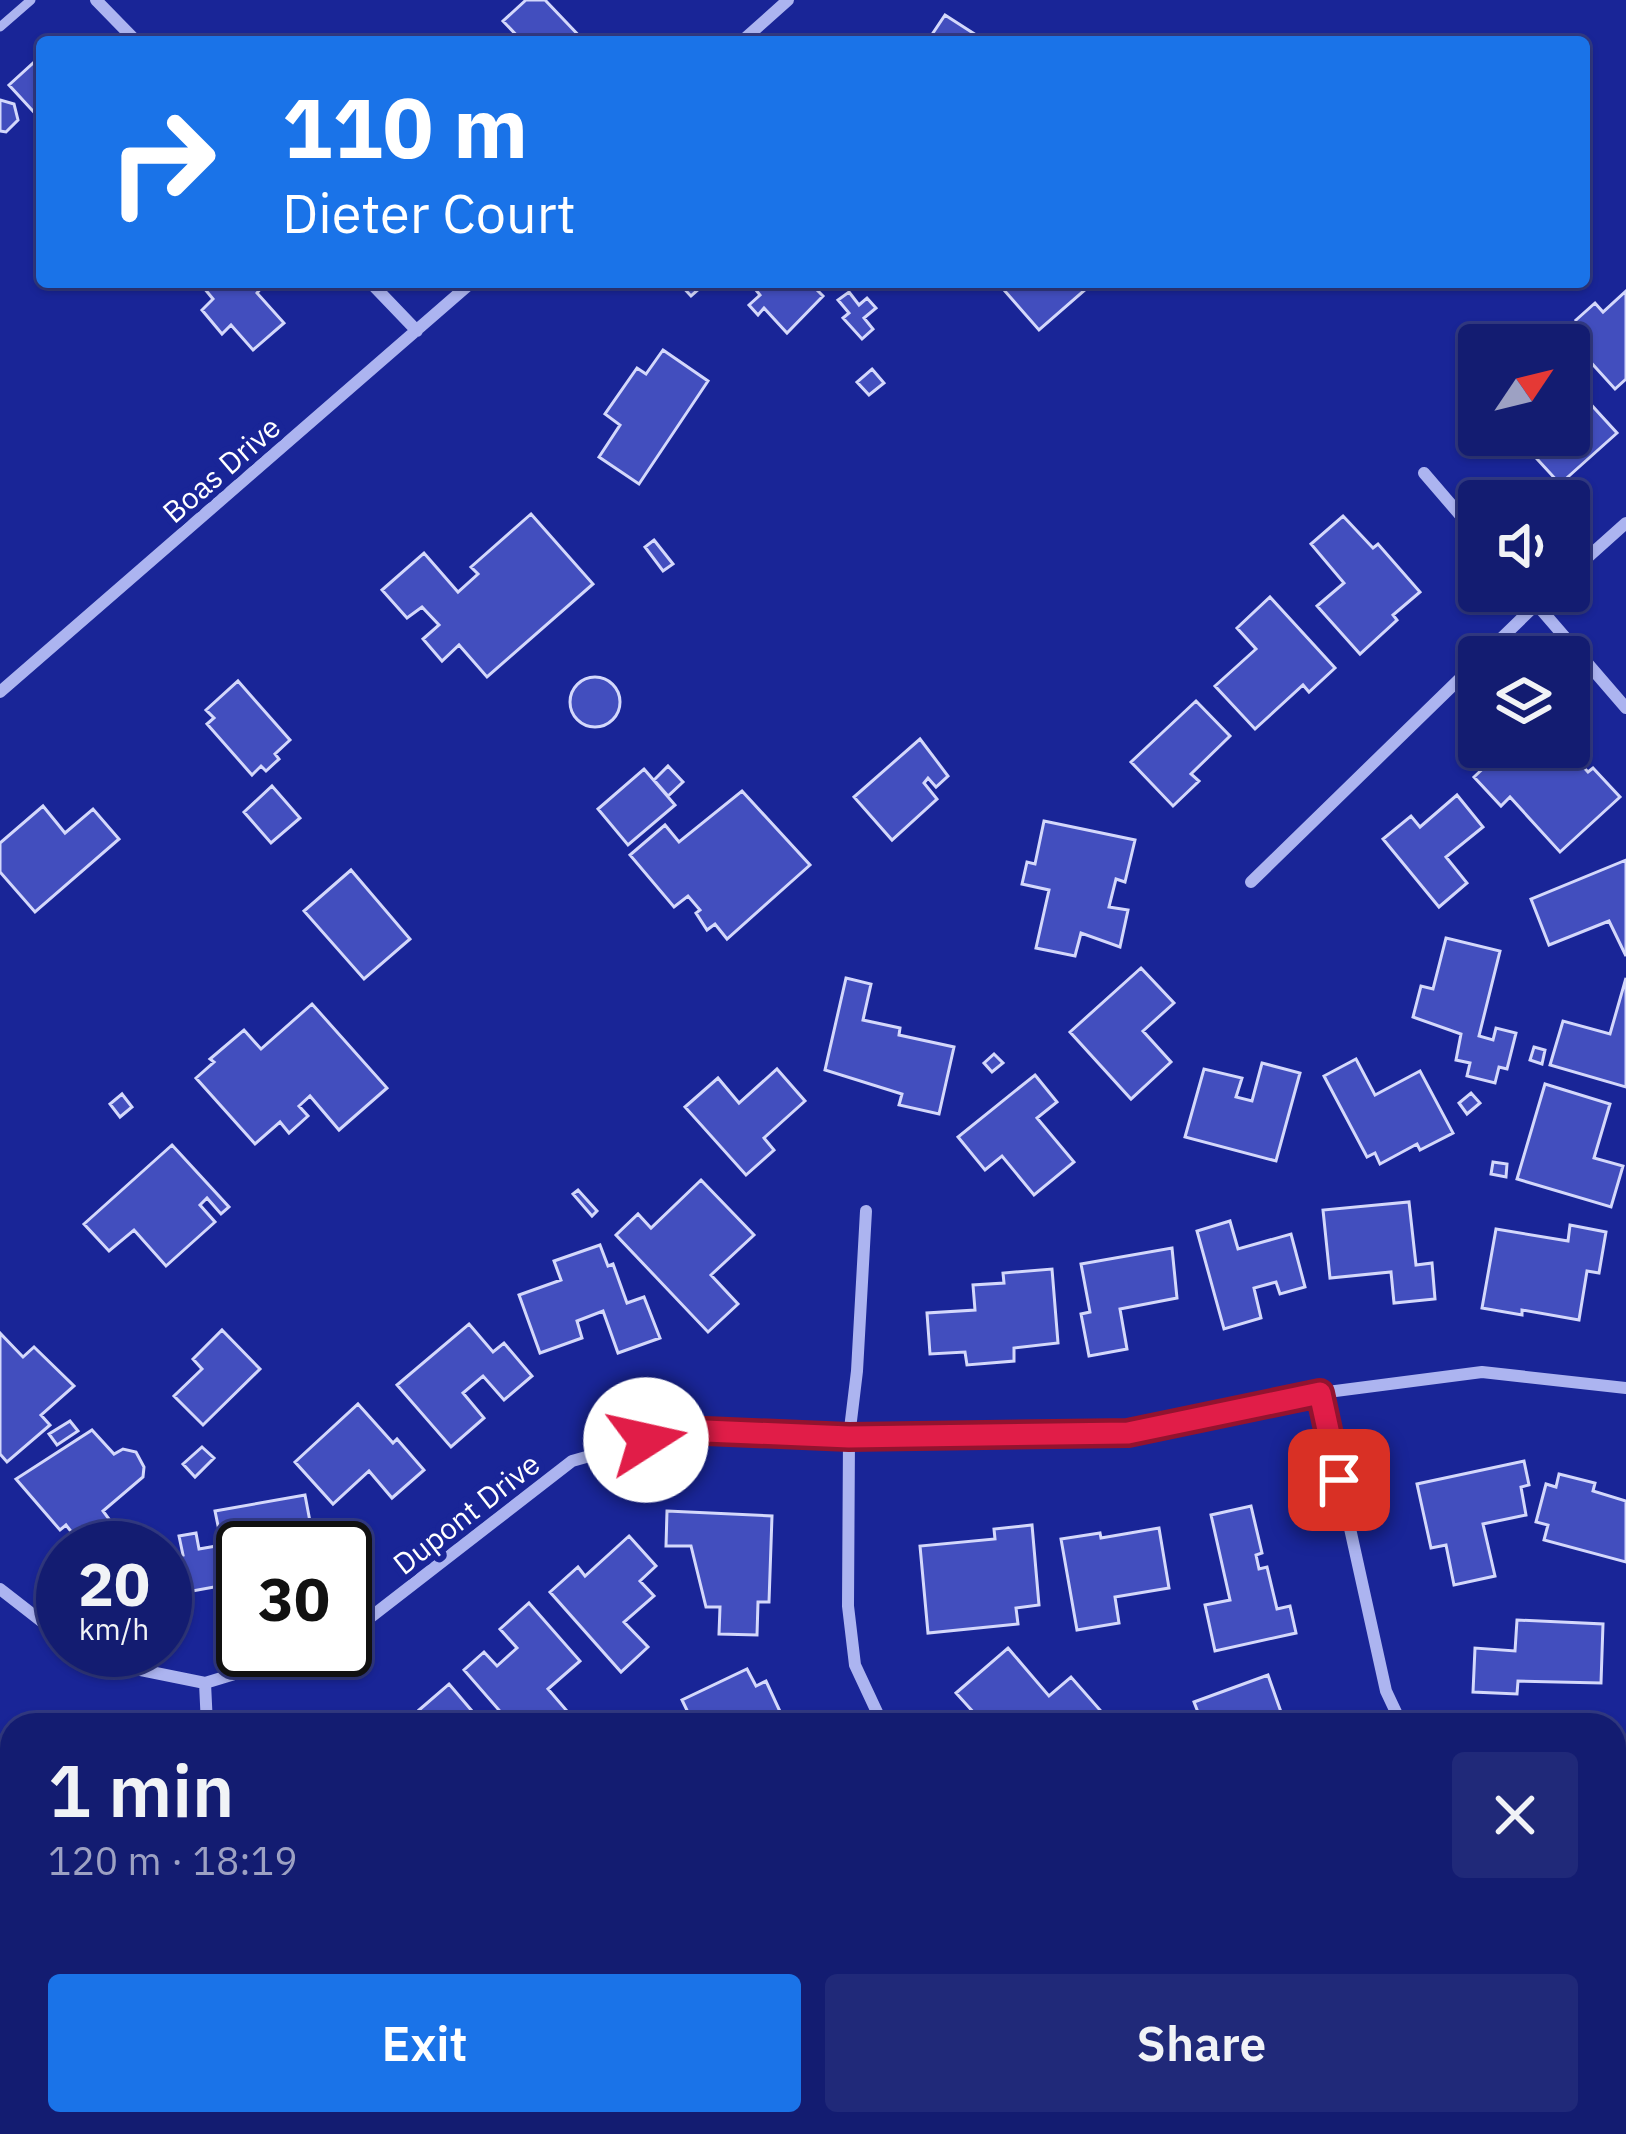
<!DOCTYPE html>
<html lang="en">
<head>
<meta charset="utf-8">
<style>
  body { margin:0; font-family:"IBM Plex Sans",sans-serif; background:#202979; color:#f1f3f6; height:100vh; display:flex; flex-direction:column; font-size:45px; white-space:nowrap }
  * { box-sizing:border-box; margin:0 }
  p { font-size:39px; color:#9da1c3 }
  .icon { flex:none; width:66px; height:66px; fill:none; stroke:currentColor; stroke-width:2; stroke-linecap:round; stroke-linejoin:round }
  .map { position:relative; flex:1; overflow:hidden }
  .panel { position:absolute; left:0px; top:1713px; width:1626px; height:423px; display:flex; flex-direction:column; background:#131c71; border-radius:36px 36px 0 0; box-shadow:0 3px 9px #0004,0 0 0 3px #323a84 }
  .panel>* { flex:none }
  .guide { position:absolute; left:36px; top:36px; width:1554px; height:252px; border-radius:12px; box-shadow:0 3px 9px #0004,0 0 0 3px #323a84; background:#1a73e8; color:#fff; overflow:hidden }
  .needle { width:78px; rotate:55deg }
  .buttons { position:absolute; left:1458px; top:324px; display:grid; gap:24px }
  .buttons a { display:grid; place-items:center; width:132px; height:132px; border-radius:12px; background:#131c71; box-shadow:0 3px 9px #0004,0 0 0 3px #323a84; font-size:60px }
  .speed { position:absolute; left:36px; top:1521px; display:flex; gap:24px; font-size:60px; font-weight:700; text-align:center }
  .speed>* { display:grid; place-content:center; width:156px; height:156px; border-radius:50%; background:#131c71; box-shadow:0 3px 9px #0004,0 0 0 3px #323a84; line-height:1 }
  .speed small { font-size:30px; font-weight:400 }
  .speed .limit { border:6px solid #111; border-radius:18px; background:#fff; color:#111 }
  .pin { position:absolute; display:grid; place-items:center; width:102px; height:102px; color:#fff; margin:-51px; border-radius:24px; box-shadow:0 6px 18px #0006 }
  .me { position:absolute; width:132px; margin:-66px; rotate:80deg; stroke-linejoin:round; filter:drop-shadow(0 0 9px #0008) }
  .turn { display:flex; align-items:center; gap:42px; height:252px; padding:0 48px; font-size:54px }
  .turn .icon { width:156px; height:156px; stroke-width:2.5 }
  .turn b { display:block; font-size:84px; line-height:102px }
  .round { display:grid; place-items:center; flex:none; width:126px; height:126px; border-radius:12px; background:#202979 }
  .head { display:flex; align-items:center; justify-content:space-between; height:204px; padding:0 48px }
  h1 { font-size:72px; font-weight:600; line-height:90px }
  .primary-button { display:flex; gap:24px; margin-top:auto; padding:24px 48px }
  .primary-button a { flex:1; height:138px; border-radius:12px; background:#1a73e8; color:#fff; font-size:48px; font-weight:600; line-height:138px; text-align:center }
  .primary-button a+a { background:#202979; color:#f1f3f6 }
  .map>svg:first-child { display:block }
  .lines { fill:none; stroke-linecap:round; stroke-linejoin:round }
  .stream { stroke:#9fa9f3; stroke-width:12 }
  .building { fill:#424ebe; stroke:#d4d8fb; stroke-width:3 }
  .path { stroke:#acb4f0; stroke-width:8; stroke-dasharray:6 9; stroke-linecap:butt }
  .lane { stroke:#acb4f0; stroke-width:9 }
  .street { stroke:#acb4f0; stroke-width:12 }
  .route-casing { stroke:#92132f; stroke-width:30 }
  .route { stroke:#e11d48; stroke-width:21 }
  .labels { text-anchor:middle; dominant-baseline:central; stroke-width:12; stroke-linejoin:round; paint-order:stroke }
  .street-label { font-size:30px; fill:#fff; stroke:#192597 }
</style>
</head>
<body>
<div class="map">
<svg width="1626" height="2134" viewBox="0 0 1626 2134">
  <rect width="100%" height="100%" fill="#192597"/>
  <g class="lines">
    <!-- stream -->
    <path class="stream" d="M0 1910 12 1931
      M126 2124 132 2134"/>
  </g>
  <!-- building -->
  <path class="building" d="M526 0H545L585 42H523L503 21Z
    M945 15 987 42H927Z
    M42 55V121L9 85Z
    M0 100 14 104 18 120 6 132 0 131Z
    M199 282H266L257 293 284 323 253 350 231 325 222 334 202 310 213 299Z
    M678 282H707L691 296Z
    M755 282H809L823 296 787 333 764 308 758 315 749 305 760 295 752 285Z
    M997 282H1094L1039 330Z
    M1626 291V379L1615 389 1577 347 1590 335 1576 320 1595 303 1603 312Z
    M849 292 859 305 867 298 876 308 864 318 873 329 862 339 843 318 849 313 838 300Z
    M663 350 708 381 639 484 599 457 620 425 605 414 637 368 646 374Z
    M872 369 884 383 869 395 857 382Z
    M1575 387 1617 433 1560 484 1515 435H1569V392Z
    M531 514 593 584 487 677 459 645 442 661 423 639 439 625 422 607 407 618 382 590 424 553 458 592 478 574 471 567Z
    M1343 516 1373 548 1378 544 1420 592 1393 615 1397 620 1360 654 1317 606 1344 583 1311 544Z
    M654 540 673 564 663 571 645 547Z
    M1270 597 1335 668 1309 692 1303 685 1255 729 1215 686 1256 649 1237 628Z
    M570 702a25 25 0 1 1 50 0a25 25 0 1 1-50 0Z
    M238 681 290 740 275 754 279 759 266 771 261 766 252 775 207 724 214 718 206 710Z
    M1196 701 1230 736 1191 774 1199 781 1173 806 1131 762Z
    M920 739 948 776 936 787 928 778 924 783 937 799 892 840 854 797Z
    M1506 747 1516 757 1527 747H1565L1588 772 1593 768 1620 797 1560 852 1510 797 1501 806 1474 777Z
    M668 766 683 782 668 796 654 780Z
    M644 769 675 805 628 845 598 809Z
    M272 786 300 818 271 843 244 812Z
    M742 791 810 865 727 939 715 924 707 930 696 913 700 910 688 896 674 907 630 855 665 825 679 842Z
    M1457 795 1483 827 1446 857 1467 883 1439 907 1383 839 1411 816 1420 827Z
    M43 806 65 833 93 809 119 839 35 912 0 872V843Z
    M1044 821 1135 840 1125 882 1116 879 1109 907 1128 910 1120 947 1081 933 1075 956 1036 948 1049 890 1022 884 1027 862 1035 864Z
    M1626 860V956L1609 921 1549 945 1531 899Z
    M351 870 410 939 364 979 304 911Z
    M1446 938 1500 951 1479 1036 1493 1040 1496 1028 1516 1033 1507 1069 1499 1067 1495 1083 1467 1076 1470 1063 1456 1060 1461 1034 1413 1017 1421 986 1433 989Z
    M1141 968 1174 1003 1143 1031 1171 1062 1131 1099 1070 1032Z
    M846 978 871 984 863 1020 900 1028 899 1035 954 1047 939 1114 899 1105 902 1094 825 1070Z
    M1626 978V1087L1550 1065 1563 1021 1610 1034Z
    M312 1004 387 1088 339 1130 310 1096 299 1106 308 1116 289 1133 280 1122 255 1144 196 1078 214 1062 210 1059 244 1030 261 1049Z
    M1534 1047 1545 1050 1542 1064 1530 1060Z
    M994 1054 1003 1063 992 1072 984 1063Z
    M1356 1059 1375 1095 1420 1071 1453 1133 1420 1150 1417 1144 1380 1164 1375 1153 1367 1157 1324 1076Z
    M1262 1063 1300 1073 1276 1161 1185 1137 1204 1069 1242 1078 1236 1097 1252 1101Z
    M777 1069 805 1101 764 1138 774 1150 746 1175 685 1107 718 1078 739 1103Z
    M1035 1075 1057 1102 1037 1118 1074 1162 1034 1195 1002 1156 985 1170 958 1137Z
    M1545 1084 1610 1104 1594 1158 1623 1166 1611 1207 1517 1179Z
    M1471 1093 1480 1103 1467 1114 1459 1103Z
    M122 1094 132 1107 120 1117 110 1104Z
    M172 1145 229 1207 221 1214 207 1198 200 1205 215 1222 166 1266 134 1230 109 1251 84 1224Z
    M1493 1162 1507 1164 1506 1177 1491 1174Z
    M701 1180 754 1235 711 1275 738 1304 708 1332 616 1235 638 1214 651 1228Z
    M578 1190 597 1211 592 1216 573 1194Z
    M1409 1202 1416 1265 1432 1263 1435 1299 1394 1303 1391 1272 1330 1278 1323 1210Z
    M1230 1221 1238 1249 1291 1234 1305 1287 1280 1294 1276 1282 1254 1288 1261 1318 1224 1329 1197 1231Z
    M1570 1225 1606 1232 1599 1273 1587 1271 1579 1320 1522 1310V1315L1482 1308 1496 1229 1568 1241Z
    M600 1245 608 1266 613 1264 627 1303 644 1297 660 1338 618 1353 603 1311 577 1321 582 1338 540 1353 519 1295 561 1280 554 1261Z
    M1172 1248 1177 1298 1120 1309 1127 1349 1089 1356 1081 1314 1090 1312 1081 1264Z
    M1052 1269 1058 1343 1014 1348V1361L967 1365 965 1352 930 1354 927 1313 975 1310 973 1285 1004 1283 1003 1273Z
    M469 1324 493 1352 504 1343 532 1376 504 1400 483 1376 463 1393 484 1418 451 1447 397 1385Z
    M222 1330 260 1369 203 1425 174 1396 202 1369 193 1359Z
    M0 1333 23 1357 34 1347 74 1386 41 1415 50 1425 7 1462 0 1454Z
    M358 1404 393 1443 397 1439 424 1470 392 1498 369 1471 333 1504 295 1462Z
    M70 1421 78 1431 57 1445 49 1434Z
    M92 1430 114 1454 123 1449 136 1452 144 1467 143 1477 103 1511 109 1519 81 1544 66 1525 60 1530 16 1479Z
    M202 1447 214 1458 195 1477 183 1464Z
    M1524 1461 1529 1485 1521 1487 1526 1515 1483 1524 1495 1576 1454 1585 1446 1545 1431 1548 1417 1484Z
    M1559 1474 1595 1483 1593 1491 1626 1501V1562L1544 1540 1548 1525 1536 1522 1546 1484 1556 1487Z
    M305 1495 315 1548H243V1594L227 1597 225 1585 165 1596V1558L183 1555 179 1536 196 1533 199 1549 222 1545 215 1511Z
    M1251 1506 1262 1553 1256 1555 1259 1569 1267 1567 1277 1609 1290 1606 1296 1633 1215 1651 1205 1605 1230 1600 1211 1515Z
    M667 1511 772 1516 769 1602H758L757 1635 719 1634 720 1607H706L691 1546H666Z
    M1032 1525 1039 1605 1016 1608 1018 1624 928 1633 920 1546 995 1539 994 1529Z
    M1159 1528 1169 1588 1115 1597 1119 1623 1077 1630 1061 1539 1100 1533 1101 1538Z
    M629 1536 656 1566 640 1581 654 1596 624 1622 648 1647 621 1672 550 1592 578 1567 585 1576Z
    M529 1603 580 1661 548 1689 567 1711 551 1725H512L464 1670 484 1652 497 1666 517 1648 500 1629Z
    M1517 1620 1603 1624 1601 1683 1518 1681 1517 1694 1473 1692 1475 1648 1515 1651Z
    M1008 1648 1049 1696 1071 1677 1100 1710 1083 1725H985L956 1693Z
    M747 1669 756 1686 766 1681 783 1718 776 1722 778 1725H694L682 1700Z
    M1268 1675 1281 1712 1274 1715 1278 1725H1224L1223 1721 1203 1725 1194 1702Z
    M449 1684 484 1725H431L419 1710Z
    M744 2124H852L841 2134H733Z
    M1058 2124H1100L1095 2134H1053Z
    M1343 2124H1374L1389 2134H1336Z"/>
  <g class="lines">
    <!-- path -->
    <path class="path" d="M0 1815 12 1828
      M221 2124 228 2134"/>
    <!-- lane -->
    <path class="lane" d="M0 27 31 0"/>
    <!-- street -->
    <path class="street" d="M96 0 137 42
      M741 42 788 0
      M370 282 417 331
      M1424 473 1479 537
      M1569 574 1626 523
      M1525 591 1626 708
      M1482 657 1550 591
      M0 692 472 282
      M1251 882 1479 660
      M866 1211 857 1371 849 1437 848 1606 855 1665 883 1725
      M1320 1393 1386 1691 1402 1725
      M0 1589 63 1638
      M345 1637 572 1461 682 1430 849 1437 1128 1433 1320 1393 1482 1372 1626 1388
      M87 1650 121 1666 205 1683 313 1650
      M205 1683 207 1725
      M590 2124 603 2134"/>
  </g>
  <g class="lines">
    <defs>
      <path id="route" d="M646 1440 682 1430 849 1437 1128 1433 1320 1393 1339 1480"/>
    </defs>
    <!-- route casing -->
    <use href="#route" class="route-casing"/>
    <!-- route -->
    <use href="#route" class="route"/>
  </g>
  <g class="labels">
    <!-- street labels -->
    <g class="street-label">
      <text transform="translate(221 469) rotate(-41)">Boas Drive</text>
      <text transform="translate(466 1513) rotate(-38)">Dupont Drive</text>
    </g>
  </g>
</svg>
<div class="buttons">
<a><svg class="needle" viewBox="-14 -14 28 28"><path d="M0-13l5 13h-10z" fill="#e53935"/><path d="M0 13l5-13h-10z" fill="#9da1c3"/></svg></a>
<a><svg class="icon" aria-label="sound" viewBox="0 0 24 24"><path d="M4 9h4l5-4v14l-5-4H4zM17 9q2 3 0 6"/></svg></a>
<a><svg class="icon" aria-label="layers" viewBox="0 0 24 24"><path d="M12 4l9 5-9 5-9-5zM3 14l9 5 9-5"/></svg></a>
</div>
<div class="speed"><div>20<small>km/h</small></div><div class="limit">30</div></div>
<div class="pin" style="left:1339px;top:1480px;background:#d93025"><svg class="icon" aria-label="arrive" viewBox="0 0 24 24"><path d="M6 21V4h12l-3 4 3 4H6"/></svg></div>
<svg class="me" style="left:646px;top:1440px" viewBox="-20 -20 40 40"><circle r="19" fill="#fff"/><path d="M0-13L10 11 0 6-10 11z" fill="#e11d48"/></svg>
<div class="guide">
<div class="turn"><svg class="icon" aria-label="right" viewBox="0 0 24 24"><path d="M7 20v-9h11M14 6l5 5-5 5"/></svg><div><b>110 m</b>Dieter Court</div></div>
</div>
<section class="panel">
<div class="head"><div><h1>1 min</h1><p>120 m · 18:19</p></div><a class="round"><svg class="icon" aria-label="close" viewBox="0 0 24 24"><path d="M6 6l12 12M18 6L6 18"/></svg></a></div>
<div class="primary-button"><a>Exit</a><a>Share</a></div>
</section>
</div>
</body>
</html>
